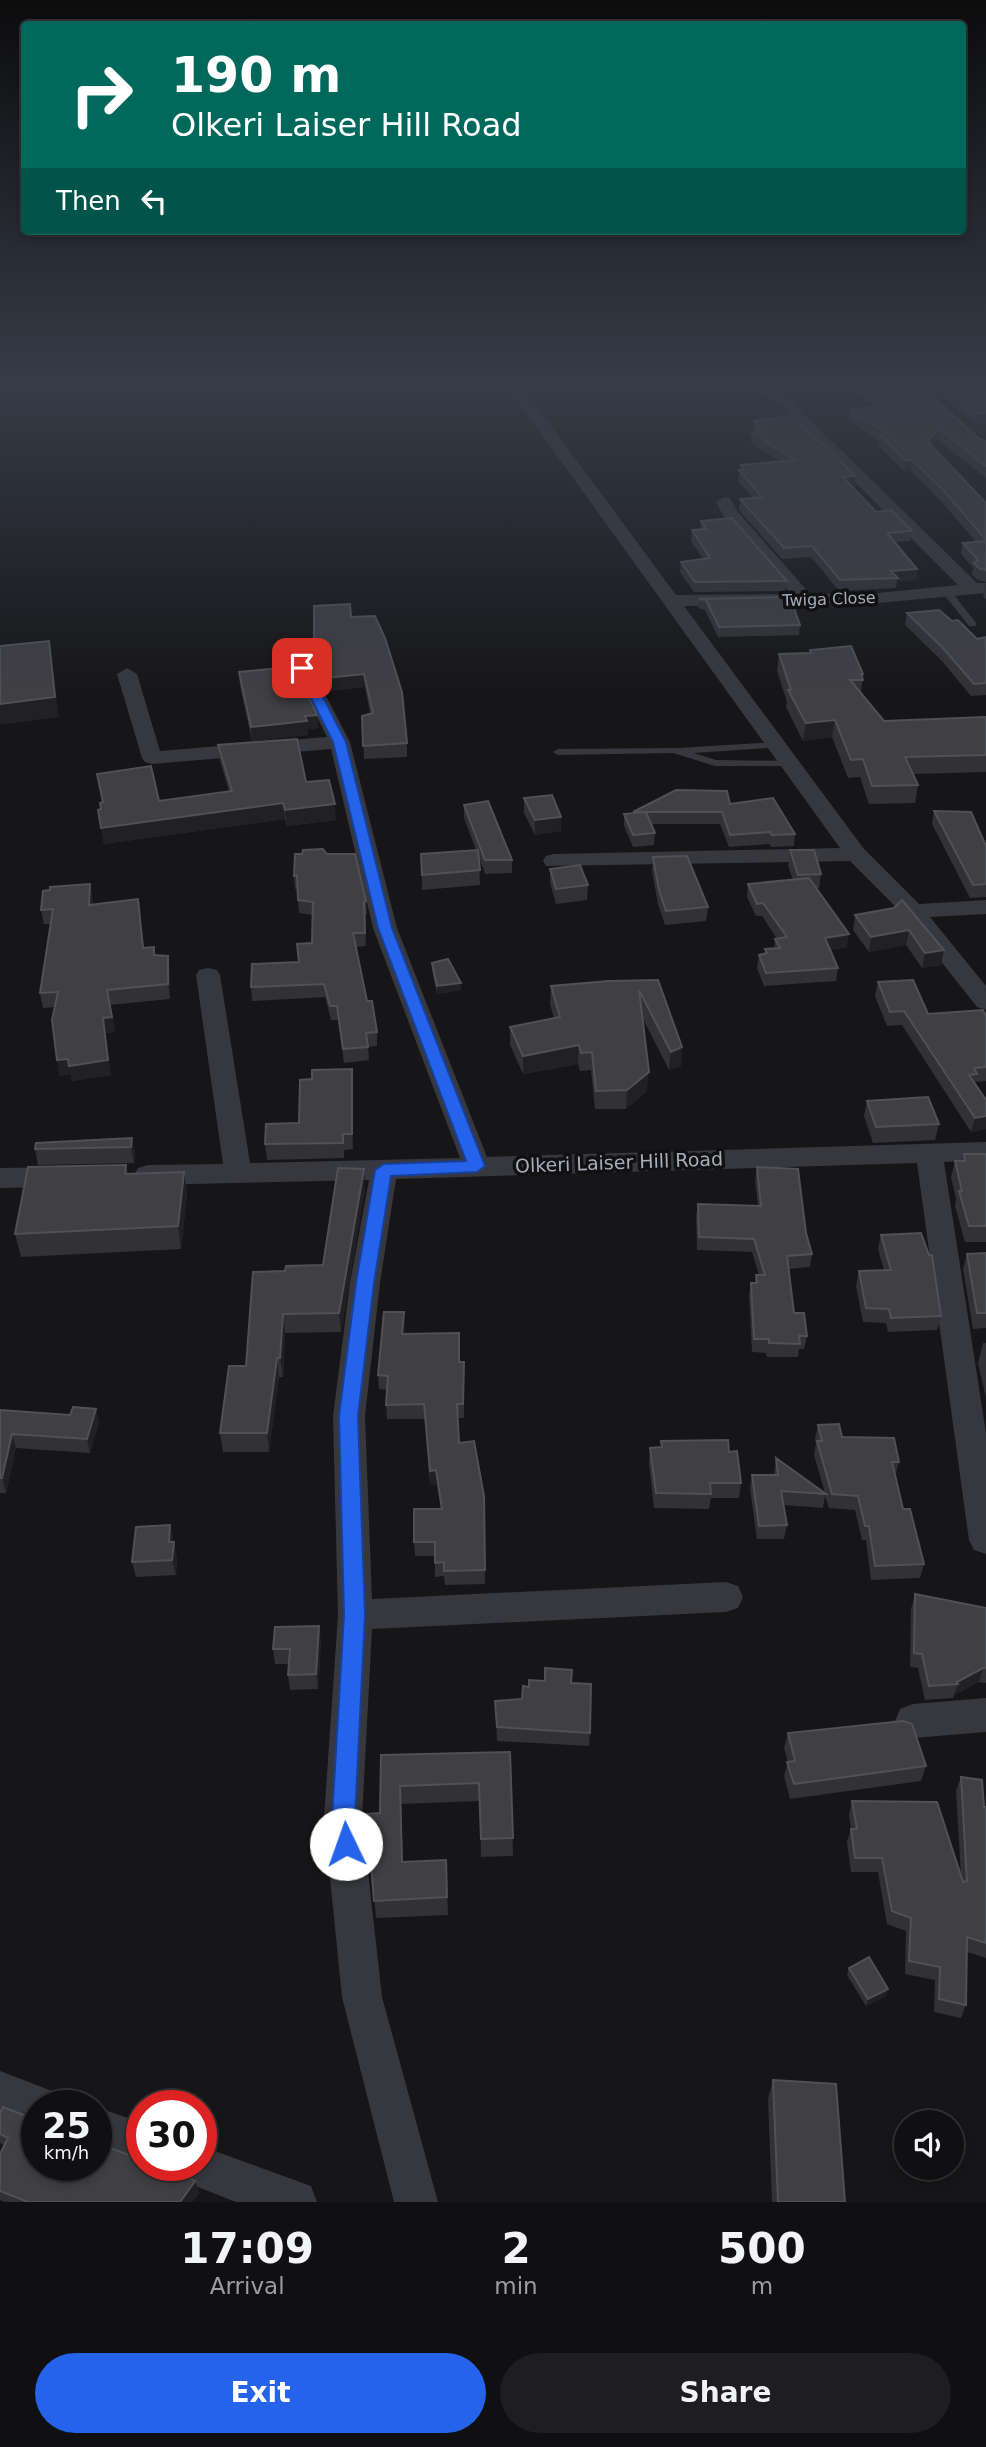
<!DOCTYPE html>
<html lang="en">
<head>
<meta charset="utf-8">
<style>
  body { margin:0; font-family:"DejaVu Sans",sans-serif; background:#1e1e20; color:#f1f3f6; height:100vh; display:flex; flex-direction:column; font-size:26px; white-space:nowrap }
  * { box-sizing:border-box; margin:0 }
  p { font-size:23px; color:#9c9d9f }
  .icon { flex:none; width:38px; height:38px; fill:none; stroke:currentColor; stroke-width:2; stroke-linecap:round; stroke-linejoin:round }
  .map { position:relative; height:2202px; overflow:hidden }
  .sheet { display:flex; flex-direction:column; background:#101012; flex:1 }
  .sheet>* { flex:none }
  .top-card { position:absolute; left:21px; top:21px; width:945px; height:214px; border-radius:7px; box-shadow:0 4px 10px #0003,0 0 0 2px #303032; background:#00695c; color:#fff; overflow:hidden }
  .fabs { position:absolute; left:894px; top:2110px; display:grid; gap:14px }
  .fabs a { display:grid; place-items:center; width:70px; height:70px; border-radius:50%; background:#101012; box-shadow:0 4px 10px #0003,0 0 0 2px #303032; font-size:35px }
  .speed { position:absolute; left:21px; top:2090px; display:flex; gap:14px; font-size:35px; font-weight:700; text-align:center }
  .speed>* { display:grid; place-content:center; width:91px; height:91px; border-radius:50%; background:#101012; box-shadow:0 4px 10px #0003,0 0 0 2px #303032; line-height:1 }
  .speed small { font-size:18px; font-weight:400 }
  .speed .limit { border:10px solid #d22; background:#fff; color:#111 }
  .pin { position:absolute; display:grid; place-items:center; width:60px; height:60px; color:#fff; margin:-30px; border-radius:14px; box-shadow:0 4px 10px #0006 }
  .me { position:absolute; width:77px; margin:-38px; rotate:357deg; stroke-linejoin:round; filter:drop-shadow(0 0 5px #0008) }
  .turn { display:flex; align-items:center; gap:24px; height:147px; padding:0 35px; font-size:32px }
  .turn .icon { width:91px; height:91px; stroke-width:2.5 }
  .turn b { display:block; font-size:49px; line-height:60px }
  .then { display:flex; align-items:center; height:66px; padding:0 35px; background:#0003; gap:14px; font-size:26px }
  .eta { display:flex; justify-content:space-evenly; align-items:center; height:119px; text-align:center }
  .eta b { font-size:42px; font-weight:800; line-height:49px }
  .primary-button { display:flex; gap:14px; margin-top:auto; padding:14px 35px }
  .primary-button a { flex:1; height:80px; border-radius:42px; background:#2563eb; color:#fff; font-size:28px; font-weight:800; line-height:80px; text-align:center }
  .primary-button a+a { background:#1e1e20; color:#f1f3f6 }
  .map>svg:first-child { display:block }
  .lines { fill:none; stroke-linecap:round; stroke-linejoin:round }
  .lane { fill:#37383d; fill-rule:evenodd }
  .street { fill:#37383d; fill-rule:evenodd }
  .wall { fill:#323236 }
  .shaded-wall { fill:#212124 }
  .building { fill:#3f3f44; stroke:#4f5156; stroke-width:2 }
  .route { fill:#2563eb; stroke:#184099; stroke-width:2 }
  .labels { text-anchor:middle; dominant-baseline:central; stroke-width:7; stroke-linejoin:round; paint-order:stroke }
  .far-street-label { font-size:16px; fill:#a8adb8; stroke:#111113 }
  .street-label { font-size:19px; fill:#a8adb8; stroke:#111113 }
</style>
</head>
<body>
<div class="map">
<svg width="986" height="2202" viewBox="0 0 986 2202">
  <rect width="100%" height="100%" fill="#161618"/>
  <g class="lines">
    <!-- lane -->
    <path class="lane" d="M945 591H951L977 624 975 626H969L943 593Z
      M777 742 782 745 781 747 694 753 716 760 791 761 795 762V766H715L673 753 558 755 553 752 558 749 678 748Z"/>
    <!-- street -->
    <path class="street" d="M506 385H521L676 595 791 594 724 517 716 502 724 497 730 498 737 511 810 594 878 593 958 585 788 415 782 404 743 385H764L794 398 800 410 977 583H986V593L878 603 684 606 864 849 919 904 986 900V914L930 917 986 986V1010L977 1007 905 916 850 861 546 866 543 861 546 856 554 854 840 848Z
      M290 638 299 644 350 742 397 928 487 1157 986 1142V1160L944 1162 986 1433V1554L974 1550 969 1540 917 1163 396 1179 380 1283 365 1416 372 1599 726 1582 738 1586 743 1597 738 1608 726 1612 372 1629 362 1818 382 1997 438 2202H394L342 1997 324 1818 338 1615 333 1416 350 1283 369 1180 148 1185 138 1182 134 1175 138 1168 148 1165 223 1164 196 975 199 970 208 968 217 970 220 975 250 1163 460 1158 373 928 331 749 152 764 145 762 142 758 117 674 127 668 137 674 160 751 327 737 281 644Z
      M61 1167 71 1170 75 1177 71 1184 61 1187 0 1188V1168Z
      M986 1698V1732L913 1738 900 1733 895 1721 900 1709 913 1704Z
      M0 2071 52 2091 58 2105H37V2127L0 2113Z
      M96 2107 142 2123V2165H146L142 2167 96 2150Z
      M201 2146 311 2186 317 2202H236L180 2180 173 2165H201Z"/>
  </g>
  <!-- wall -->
  <path class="wall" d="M845 385H919L980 439 986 441V478L937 439 931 445 986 504V582L978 580 972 575 973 568 961 554 963 543 976 542 942 502 911 471H904L879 446V441L849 420 850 410 873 406 845 388Z
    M930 385H986V423L975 424Z
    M754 421 855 476 854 486H852L876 512 912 531 910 541 896 542 917 569 916 580 897 581 896 588 839 591 811 557 782 559 739 510 740 499 753 498 738 481 741 465 780 461 751 443 752 433H755L753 431Z
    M701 521 787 581 785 591 694 592 680 572 681 562 703 559 691 541 692 530H700Z
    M985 584H986V599L983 596Z
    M699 599 800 625 799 635 718 637 705 610 698 608Z
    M907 613 952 621 977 639 986 637V695L971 696 941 660 905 625Z
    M351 617 407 743V757L364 759 362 716 370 713 365 687 327 691 308 655 307 642 314 641Z
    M810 650 863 674 861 693 884 721 986 717V772L913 774 918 785 915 803 869 804 860 777 848 778 832 737 803 741 786 707 787 702 777 671 779 654 810 653Z
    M239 672 317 715 318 728 307 729 308 735 252 741 240 686Z
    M218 745 306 782 336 820 287 826 285 819 104 844 98 810 229 791 220 761Z
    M524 798 561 831 535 835 524 813Z
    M730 804 795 834 794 846 771 847 769 844 729 847 720 824H651L655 833 654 845 633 847 624 826V814H633V812Z
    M464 805 512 860V873L485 874 479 856 480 885 422 890 421 854 476 850 464 818Z
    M934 811 986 846V897L970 898 932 824Z
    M790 850 821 874 819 888 816 889 847 947 830 950 838 968 836 981 764 986 757 968 759 955 765 954V949H774L775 939H777L762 916H756L747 897 748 884 793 880 788 865Z
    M327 854 366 901 367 915H365L366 946 356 947 367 1001 377 1032V1046L368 1047 369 1060 344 1063 338 1020H331L325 997 252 1001 251 987 299 962 312 943 313 915 299 913 297 889H295L294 876Z
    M653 857 708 907 706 921 665 925 658 904 652 871Z
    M550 869 588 885 587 900 556 904 550 883Z
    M93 898V905L138 899 144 948 154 947 155 955 170 971V999L110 1005 115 1032 105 1033 111 1075 72 1081 71 1074 60 1076 57 1060 55 1007 43 1008 40 993 50 924H44L41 910Z
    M894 908 941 965 922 968 906 945 869 952 853 930 855 915Z
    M432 963 461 990 437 994 432 970Z
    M658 980 682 1047 681 1066 669 1070 642 1017 647 1091 626 1109H595L591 1070 580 1071 578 1064 523 1074 510 1045V1027L554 1018 550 1004 551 986Z
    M878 982 928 1014 986 1016V1081L975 1082V1083L986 1100V1129L971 1132 902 1025 887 1026 875 996Z
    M353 1084V1149L344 1150V1158L267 1160 265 1144 299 1123Z
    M867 1101 939 1124 935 1140 873 1143 864 1116Z
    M132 1138 135 1154 134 1163 38 1165 35 1149Z
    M964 1154H986V1242H965L955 1206 956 1199 951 1177 955 1161H962Z
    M126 1165 128 1174 184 1172 187 1195 181 1249 21 1257 15 1234Z
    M757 1167 806 1233 812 1254 810 1267 789 1269 794 1313 807 1336 804 1349H799L798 1357H767L766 1353 752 1352 749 1296 751 1283H755L756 1275H759L752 1252 697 1250 696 1217 698 1204 758 1206 755 1180Z
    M365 1188 341 1332 285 1333 283 1377H279L269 1452H223L220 1433 246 1366 285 1271 323 1265Z
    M881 1235 941 1316 937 1330 888 1332 886 1323 863 1322 856 1286 859 1271 884 1270 878 1249Z
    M986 1253V1328L973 1329 963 1269 967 1254Z
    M404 1312V1334L459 1362H464V1418H458L459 1443 484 1496 485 1584 445 1585 444 1576 435 1577V1556H415L414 1542 441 1509 437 1484 430 1485 425 1419H387L386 1405 387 1390 379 1389 378 1375Z
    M983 1343H986V1398L978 1363Z
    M96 1409 99 1423 90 1453 16 1448 6 1493H0V1410L70 1415Z
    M818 1425 899 1462 895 1476 903 1509 924 1564 920 1578 871 1580 866 1540H862L855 1510 829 1508 825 1496 823 1508 784 1505 787 1525 784 1539H757L750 1488 752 1475H774L776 1458 825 1493 814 1455 816 1443 815 1439Z
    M661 1441 729 1452 741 1483 739 1498H711L709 1509 654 1508 649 1463 650 1448 661 1447Z
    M170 1525 177 1558 176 1575 136 1577 132 1562Z
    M915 1594 986 1608V1683L979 1682 954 1695 953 1698 925 1700 918 1668 910 1667 911 1609Z
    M321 1641 318 1689 290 1690 288 1675 289 1664H275L273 1649Z
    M571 1683 590 1733 589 1746 497 1741 495 1701 522 1699 529 1687Z
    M788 1733 926 1766 921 1781 790 1799 784 1776 788 1762 784 1748Z
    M510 1752 513 1856 481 1857 480 1801 401 1804 403 1862 446 1860 448 1915 376 1918 367 1814 380 1813 381 1755Z
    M961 1777 984 1807H986V1958L967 1952 966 2005 961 2018 934 2012 935 1980 905 1974 906 1931 887 1924 878 1872H851L847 1842 851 1829 849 1814 852 1801 961 1875 956 1791Z
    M849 1968 886 1996 866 2006 847 1975Z
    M773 2080 845 2202H772L768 2099Z
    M0 2113 37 2165 175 2171 199 2193 192 2202H5L0 2200V2154L4 2145 0 2143Z
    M932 2168H951L950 2171Z"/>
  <!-- shaded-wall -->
  <path class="shaded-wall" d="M986 413V423L975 424 977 414Z
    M939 429 937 439 926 451 927 441Z
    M912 460 911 471H904L906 461Z
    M855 476 854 486 842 487 843 477Z
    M917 569 916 580 897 581 898 578 891 571Z
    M49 641 52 661 59 717 0 725V704Z
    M364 674 365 687 327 691 326 678Z
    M317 715 318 728 307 729 308 735 252 741 251 727 305 716Z
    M835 720 832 737 803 741 806 723Z
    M283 803 285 819 104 844 101 828Z
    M335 804 336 820 287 826 285 810Z
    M561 817V831L535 835V820Z
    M90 884 93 898 92 920 89 905Z
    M909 930 906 945 869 952 871 937Z
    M849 934 847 947 823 951 825 938Z
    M944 950 941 965 922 968 925 953Z
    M168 956 170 971V999L168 984Z
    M461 983V990L437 994V986Z
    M112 1017 115 1032 105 1033 111 1075 72 1081 71 1074 60 1076 57 1060 103 1018Z
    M579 1045 578 1064 523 1074V1056Z
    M682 1047 681 1066 669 1070 671 1052Z
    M352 1069 353 1084V1149L352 1134Z
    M649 1072 647 1091 626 1109 627 1090Z
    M986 1116V1129L971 1132 975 1118Z
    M132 1138 135 1154 134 1163 131 1147Z
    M364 1169 365 1188 341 1332 339 1313Z
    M184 1172 187 1195 181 1249 178 1226Z
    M404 1312 405 1326 403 1349 402 1334Z
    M283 1314 285 1333 283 1377 280 1358Z
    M277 1358 279 1377 269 1452 267 1433Z
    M96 1409 99 1423 90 1453 87 1439Z
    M12 1434 16 1448 6 1493 2 1478Z
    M436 1470 437 1484 430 1485V1471Z
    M170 1525 174 1540 172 1558 169 1542Z
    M174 1542 177 1558 176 1575 172 1560Z
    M319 1626 321 1641 318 1689 316 1674Z
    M983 1668 979 1682 954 1695 958 1684 957 1682Z
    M888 1989 886 1996 866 2006 868 1999Z
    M195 2181 199 2193 192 2202H180Z"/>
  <!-- building -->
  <path class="building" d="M858 385H919L980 439 986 441V466L939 429 927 441 986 503V540L944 491 912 460 906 461 880 435 888 434 850 410 886 404Z
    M944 385H986V413L977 414Z
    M791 416 836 456 855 476 843 477 876 512 891 510 912 531 887 533 917 569 891 571 898 578 840 580 812 546 784 548 740 499 762 497 739 470H744L741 465 796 460 752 433 762 431 754 421Z
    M732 518 787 581 695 582 681 562 710 558 692 530 706 529 701 521Z
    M986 541V570L980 569 974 563 978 560 963 543Z
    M790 597 800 625 719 627 706 600 699 599Z
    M350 604 351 617 375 616 385 638 402 692 407 743 363 746 362 716 373 713 364 674 326 678 307 642 314 641V606Z
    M939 610 952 621 958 620 977 639 986 637V683L974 684 943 648 907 613Z
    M49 641 55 697 0 704V646Z
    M851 646 863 674H861L863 680H850L884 721 986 717V755L905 757 918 785 872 786 863 759 851 760 835 720 806 723 788 690H791L779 654 811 653 810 650Z
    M292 661 317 715 305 716 307 721 251 727 239 672 290 667Z
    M297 739 306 782 329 780 335 804 285 810 283 803 101 828 98 810 101 809 100 803 103 802 97 774 151 766 159 801 232 791 218 745Z
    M676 790 727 791 730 804 773 798 795 834 772 835 770 832 730 835 722 812H646L655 833 633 835 624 814 646 812H633Z
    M552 795 561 817 535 820 524 798Z
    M488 801 512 860H485L464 805Z
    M934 811 971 812 986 846V884L973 885Z
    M323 849 327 854H355L366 901 364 902 365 933H353L367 1001H372L377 1032 366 1033 368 1047 343 1049 337 1006H330L324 984 251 987 252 964 299 962 297 944 312 943 313 902 298 900 297 875 294 876 295 854H302L303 850Z
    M478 850 480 870 422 875 421 854Z
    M790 850H814L821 874 798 875Z
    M687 856 708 907 666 911 659 890 653 857Z
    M580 865 588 885 556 889 550 869Z
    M809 878 849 934 825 938 838 968 766 973 759 955 767 953 765 949 780 948 775 939 787 937 763 903 757 904 748 884Z
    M90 884 89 905 138 899 143 948 154 947V955L168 956V984L107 990 112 1017 103 1018 108 1060 69 1066 68 1059 57 1060 52 1020 58 992 40 993 53 909 41 910 43 891 50 890V887Z
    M902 900 944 950 925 953 909 930 871 937 855 915 894 908Z
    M448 959 461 983 437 986 432 963Z
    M658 980 682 1047 671 1052 639 990 649 1072 627 1090 596 1091 592 1052 581 1053 579 1045 523 1056 510 1027 560 1017 551 986 609 981Z
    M913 980 928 1014 983 1010 986 1016V1067L974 1068 977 1074 969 1075 986 1100V1116L975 1118 904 1011 890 1012 878 982Z
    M352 1069V1134H343V1143L265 1144 266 1124 299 1123 300 1080 312 1079V1070Z
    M928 1097 939 1124 876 1127 867 1101Z
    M132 1138 131 1147 35 1149 36 1143Z
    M964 1154H986V1226H969L959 1191H962L955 1161H965Z
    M126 1165 125 1174 184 1172 178 1226 15 1234 28 1167Z
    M757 1167 798 1169 806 1233 812 1254 787 1256 794 1313H804L807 1336H799L800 1344 769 1343V1339H754L751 1283H757L756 1275H765L754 1239 699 1237 698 1204 761 1206Z
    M338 1168 364 1169 339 1313 283 1314 280 1358H277L267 1433H220L229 1366H246L253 1272 285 1271 286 1266 323 1265Z
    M921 1233 929 1255H932L941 1316 891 1318 889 1309 866 1308 859 1271 891 1270 881 1235Z
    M986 1253V1313H977L967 1254Z
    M384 1312H404L402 1334 459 1333V1362H464L463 1404H457L459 1443 474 1441 484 1496 485 1570 444 1571V1562L435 1563V1542H414V1509H442L436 1470 430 1471 424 1404 386 1405 388 1376 378 1375Z
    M73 1407 96 1409 87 1439 12 1434 2 1478H0V1410L70 1415Z
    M839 1424 842 1437 894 1438 899 1462H892L903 1509H910L924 1564 875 1566 869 1526H865L858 1496 832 1494 817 1441H822L818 1425Z
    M728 1440 729 1452 737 1451 741 1483H710L711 1494 656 1493 650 1448 662 1447 661 1441Z
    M776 1458 826 1494 781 1491 787 1525 759 1526 752 1475H778Z
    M170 1525 169 1542H174L172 1560 132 1562 136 1527Z
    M915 1594 986 1608V1668H983L957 1682 958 1684 929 1686 922 1654 914 1653Z
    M319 1626 316 1674 288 1675 290 1649H273L275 1627Z
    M545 1668 572 1670 571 1683 591 1684 590 1733 497 1727 495 1701 522 1699 523 1686 529 1687V1680L545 1681Z
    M903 1721 912 1724 926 1766 794 1784 787 1762 795 1761 788 1733Z
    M510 1752 513 1838 481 1839 479 1783 400 1786 402 1862 446 1860 447 1897 374 1901 367 1814 380 1813 381 1755Z
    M961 1777 982 1780 984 1807H986V1943L967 1937 966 2005 939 1999 940 1967 909 1961 911 1918 892 1911 882 1858H855L851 1829H857L852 1801 937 1802 963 1882 967 1881Z
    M869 1957 888 1989 868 1999 849 1968Z
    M773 2080 836 2084 845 2202H778Z
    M3 2107 31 2118 34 2113 37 2114V2165H96V2143L137 2158 142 2155V2165H172L175 2171 195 2181 180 2202H28L0 2191V2154L8 2138 0 2134V2113Z
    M952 2134 953 2165H952Z"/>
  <!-- sky -->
  <linearGradient id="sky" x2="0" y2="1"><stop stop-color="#0c0c0d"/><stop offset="0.55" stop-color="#363c48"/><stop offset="1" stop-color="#363c48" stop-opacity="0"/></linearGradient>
  <rect width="986" height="694" fill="url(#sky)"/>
  <!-- route -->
  <path class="route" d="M302 665 308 668 346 742 392 928 485 1166 477 1172 391 1176 374 1283 358 1416 365 1615 355 1818 358 1844 354 1852 346 1855 338 1852 332 1818 344 1615 339 1416 356 1283 375 1170 384 1164 466 1161 378 928 333 742 296 668Z"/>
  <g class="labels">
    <!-- far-street labels -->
    <g class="far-street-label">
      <text transform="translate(829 599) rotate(-2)">Twiga Close</text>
    </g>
    <!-- street labels -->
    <g class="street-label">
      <text transform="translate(619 1162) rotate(-2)">Olkeri Laiser Hill Road</text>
    </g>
  </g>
</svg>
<div class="fabs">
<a><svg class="icon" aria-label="sound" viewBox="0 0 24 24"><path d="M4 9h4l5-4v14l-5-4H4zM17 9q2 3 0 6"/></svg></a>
</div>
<div class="speed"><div>25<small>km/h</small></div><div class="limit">30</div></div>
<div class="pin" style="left:302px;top:668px;background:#d93025"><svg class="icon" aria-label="arrive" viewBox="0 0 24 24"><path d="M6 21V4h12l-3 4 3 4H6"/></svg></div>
<svg class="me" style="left:346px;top:1844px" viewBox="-20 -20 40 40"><circle r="19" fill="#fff"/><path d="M0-13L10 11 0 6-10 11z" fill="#2563eb"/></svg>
<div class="top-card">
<div class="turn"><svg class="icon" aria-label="right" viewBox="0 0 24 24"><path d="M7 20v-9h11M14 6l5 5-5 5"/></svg><div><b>190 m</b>Olkeri Laiser Hill Road</div></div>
<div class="then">Then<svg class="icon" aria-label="left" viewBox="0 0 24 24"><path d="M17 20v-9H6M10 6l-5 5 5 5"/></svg></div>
</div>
</div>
<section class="sheet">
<div class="eta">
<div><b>17:09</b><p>Arrival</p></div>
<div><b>2</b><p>min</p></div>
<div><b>500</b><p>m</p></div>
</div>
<div class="primary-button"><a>Exit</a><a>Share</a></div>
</section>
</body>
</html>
